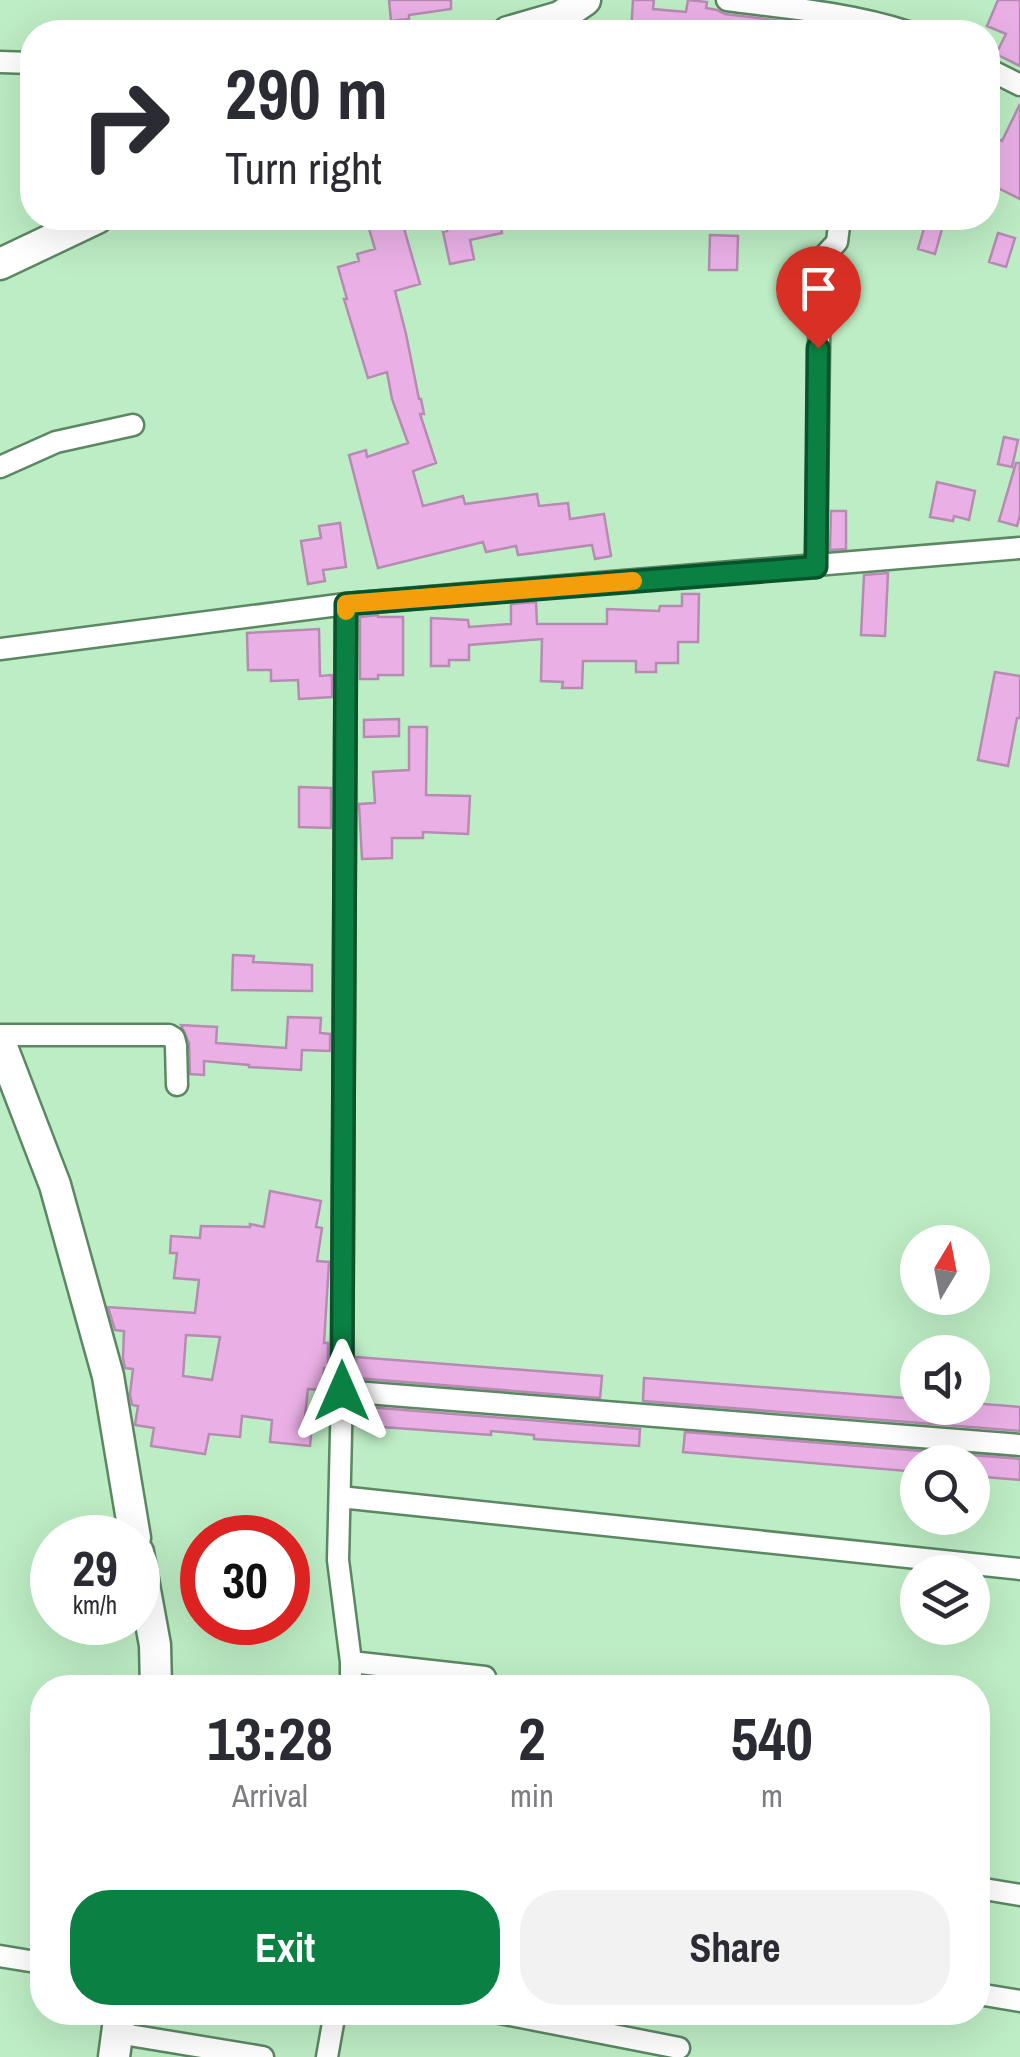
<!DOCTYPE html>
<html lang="en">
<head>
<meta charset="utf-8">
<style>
  body { margin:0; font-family:"Archivo Narrow",sans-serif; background:#f2f2f3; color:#2b2b33; height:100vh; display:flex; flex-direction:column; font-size:38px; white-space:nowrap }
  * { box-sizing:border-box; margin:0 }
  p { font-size:32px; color:#7c7c81 }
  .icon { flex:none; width:55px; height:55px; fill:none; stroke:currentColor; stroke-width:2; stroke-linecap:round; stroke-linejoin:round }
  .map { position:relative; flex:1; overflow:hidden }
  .panel { position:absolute; left:30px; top:1675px; width:960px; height:350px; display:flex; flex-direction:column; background:#fff; border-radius:40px; box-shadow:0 10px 40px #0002 }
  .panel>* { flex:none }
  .hud { position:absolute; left:20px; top:20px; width:980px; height:210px; border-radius:40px; box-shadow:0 10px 40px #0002; background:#fff; color:#2b2b33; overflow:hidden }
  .needle { width:65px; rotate:10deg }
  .tools { position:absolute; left:900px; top:1225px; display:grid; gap:20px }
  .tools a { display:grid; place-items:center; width:90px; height:90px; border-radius:50%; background:#fff; box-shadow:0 10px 40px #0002; font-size:50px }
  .speed { position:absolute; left:30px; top:1515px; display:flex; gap:20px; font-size:50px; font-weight:700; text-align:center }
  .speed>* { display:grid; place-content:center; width:130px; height:130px; border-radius:50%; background:#fff; box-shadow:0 10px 40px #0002; line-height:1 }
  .speed small { font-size:25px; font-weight:400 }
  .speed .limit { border:15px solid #d22; background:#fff; color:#111 }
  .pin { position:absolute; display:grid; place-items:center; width:85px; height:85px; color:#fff; margin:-102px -42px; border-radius:50% 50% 50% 0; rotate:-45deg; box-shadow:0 0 10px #0007 }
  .pin .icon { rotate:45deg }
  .me { position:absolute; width:110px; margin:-55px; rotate:0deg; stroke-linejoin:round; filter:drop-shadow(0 0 8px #0008) }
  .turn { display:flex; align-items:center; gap:35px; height:210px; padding:0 40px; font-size:45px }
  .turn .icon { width:130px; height:130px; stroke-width:2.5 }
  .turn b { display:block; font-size:70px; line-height:85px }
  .eta { display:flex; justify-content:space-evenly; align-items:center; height:170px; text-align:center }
  .eta b { font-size:60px; font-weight:800; line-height:70px }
  .primary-button { display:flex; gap:20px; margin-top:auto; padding:20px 40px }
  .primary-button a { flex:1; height:115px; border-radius:40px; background:#0b8043; color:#fff; font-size:40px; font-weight:800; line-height:115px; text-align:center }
  .primary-button a+a { background:#f2f2f3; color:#2b2b33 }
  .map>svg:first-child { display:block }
  .building { fill:#eab0e6; stroke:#b68bb2; stroke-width:2.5; fill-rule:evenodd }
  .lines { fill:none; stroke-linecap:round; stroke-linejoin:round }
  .minor-casing { stroke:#5b8763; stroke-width:25 }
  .secondary-casing { stroke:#5b8763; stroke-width:35 }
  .minor { stroke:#fff; stroke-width:20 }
  .secondary { stroke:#fff; stroke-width:30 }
  .route-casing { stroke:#07532c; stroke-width:25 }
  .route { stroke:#0b8043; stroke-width:18 }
  .slow { stroke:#f59e0b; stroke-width:18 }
</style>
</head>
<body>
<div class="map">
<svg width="1020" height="2057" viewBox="0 0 1020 2057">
  <rect width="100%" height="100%" fill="#bdedc4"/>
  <!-- building -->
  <path class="building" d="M389 0H451V9L409 15V19L391 21Z
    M633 0H654L653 9 686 12 688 0 707 2 706 8 717 10 725 14 814 25 813 32H631Z
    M998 0H1020V66L996 54 1006 34 987 26Z
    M1020 104V199L1000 189 988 213V135L1002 141Z
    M369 218H401L420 284 395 291 406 334 419 399H421L424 414H420L436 463 413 471 423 506 463 496 465 504 537 494 539 506 568 503 570 519 604 514 611 556 595 559 592 545 518 555 516 546 486 552 483 542 378 568 349 455 366 450 367 457 408 443 392 399 387 372 368 378 344 299H347L338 267 359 261 357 254 375 249 367 222 370 221Z
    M444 218H499L502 233 470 240 474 259 450 264 443 232 447 231Z
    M927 218H945L935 254 918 249Z
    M998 233 1015 238 1006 267 989 262Z
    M710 235 738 236 737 270H709Z
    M1004 437 1018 440 1012 467 998 464Z
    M1016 463H1020V515L1017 526 999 521Z
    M937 482 975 491 969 520 954 516 953 521 930 517Z
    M831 511H846V549L830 550Z
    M340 523 346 567 323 570 325 581 308 584 301 541 321 538 319 526Z
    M888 573 885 636 861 635 864 575Z
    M682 594H699L698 642H678V663H656V672H636V661H583L582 688H562L563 682 541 681 542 639 469 645V660H449V666H431V618L468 620 469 627 511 624V604L536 602 537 624H607V609L659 611 660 606H682Z
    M378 615V617H403V675H378V679H360V617Z
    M319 629 320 676 332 675V697L299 699 298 680 271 681V670H248L247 633Z
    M995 672 1020 676V718H1017L1008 766 978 760Z
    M399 719V736L364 737V720Z
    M409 727H427L426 795 470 796 468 834 423 832V838H392V858L362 859 359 804 375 803 373 772 409 770Z
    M299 787 331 788V828L299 827Z
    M233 955 254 956 253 962 312 965V991L232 990Z
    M288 1017 321 1018 320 1033 330 1034V1051L302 1050 301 1070 249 1067V1065L204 1061V1075L190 1074 189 1043 181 1025 217 1027 216 1043 286 1048Z
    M270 1191 321 1201 316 1227 322 1228 317 1261 329 1262 324 1343H328V1369L324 1368 322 1390 308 1389 304 1425H312L310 1446 270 1442 272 1420 242 1416 240 1437 209 1434 205 1454 151 1446 154 1428 135 1425 138 1406 132 1405 130 1394 133 1369 125 1368 123 1358 124 1331 115 1330 108 1307 195 1313 199 1280 174 1278 177 1253H170L171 1236 200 1238 201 1226 250 1227V1224L264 1227ZM186 1335 220 1337 212 1380 183 1376Z
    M356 1357 602 1376 600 1398 356 1378Z
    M644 1378 918 1399V1408H972V1403L1020 1407V1431L643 1401Z
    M355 1406 640 1429 639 1446 534 1439V1435L491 1431V1435L355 1425Z
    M685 1432 1020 1459V1480L972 1476V1462H918V1472L683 1452Z"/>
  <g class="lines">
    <defs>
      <path id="minor" d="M727 0C788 8 849 13 908 32
        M0 62 32 63
        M988 69 1020 85
        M0 467 56 442 133 425
        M816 567 820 275 824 256 837 242 840 218
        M346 604 342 1391 338 1560 351 1662V1688
        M0 649 346 604 1020 548
        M0 1035H169L174 1038 176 1046 177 1085
        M342 1391 1020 1445
        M340 1497 1020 1569
        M351 1662 485 1677
        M978 1888 1020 1895
        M0 1956 42 1963
        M978 1994 1020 2001
        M495 2012 679 2048
        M117 2033 263 2057
        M327 2057 335 2012"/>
      <path id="secondary" d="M508 32 560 17 585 0
        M0 264 97 218
        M0 1042 55 1185 108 1376 135 1538
        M138 1552 155 1645 156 1688
        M114 2057 120 2012"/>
    </defs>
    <!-- minor casing -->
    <use href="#minor" class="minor-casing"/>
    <!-- secondary casing -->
    <use href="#secondary" class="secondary-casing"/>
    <!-- minor -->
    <use href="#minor" class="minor"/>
    <!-- secondary -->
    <use href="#secondary" class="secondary"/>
  </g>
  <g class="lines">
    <defs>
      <path id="route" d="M342 1391 346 604 816 567 818 348"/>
    </defs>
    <!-- route casing -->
    <use href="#route" class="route-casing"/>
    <!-- route -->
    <use href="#route" class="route"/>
    <!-- slow -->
    <path class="slow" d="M346 611V604L633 581"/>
  </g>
</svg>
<div class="tools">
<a><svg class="needle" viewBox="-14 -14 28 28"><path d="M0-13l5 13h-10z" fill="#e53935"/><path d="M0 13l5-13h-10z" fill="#7c7c81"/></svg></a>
<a><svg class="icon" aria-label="sound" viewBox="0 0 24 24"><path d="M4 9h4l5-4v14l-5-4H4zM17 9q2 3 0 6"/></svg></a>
<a><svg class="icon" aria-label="search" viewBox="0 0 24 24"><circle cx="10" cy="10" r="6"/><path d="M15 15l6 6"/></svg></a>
<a><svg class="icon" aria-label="layers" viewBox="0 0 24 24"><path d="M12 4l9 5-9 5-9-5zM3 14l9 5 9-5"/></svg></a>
</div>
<div class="speed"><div>29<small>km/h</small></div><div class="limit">30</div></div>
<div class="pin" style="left:818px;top:348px;background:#d93025"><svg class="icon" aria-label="arrive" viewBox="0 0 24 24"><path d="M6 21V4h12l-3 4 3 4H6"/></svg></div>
<svg class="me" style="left:342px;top:1391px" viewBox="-20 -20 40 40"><path d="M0-17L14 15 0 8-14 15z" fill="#0b8043" stroke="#fff" stroke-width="4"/></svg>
<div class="hud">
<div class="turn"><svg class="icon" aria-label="right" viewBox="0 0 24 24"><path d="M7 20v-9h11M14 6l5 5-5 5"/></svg><div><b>290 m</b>Turn right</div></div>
</div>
<section class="panel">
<div class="eta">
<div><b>13:28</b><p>Arrival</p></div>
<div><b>2</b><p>min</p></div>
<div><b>540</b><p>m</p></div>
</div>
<div class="primary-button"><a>Exit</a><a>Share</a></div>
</section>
</div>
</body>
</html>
